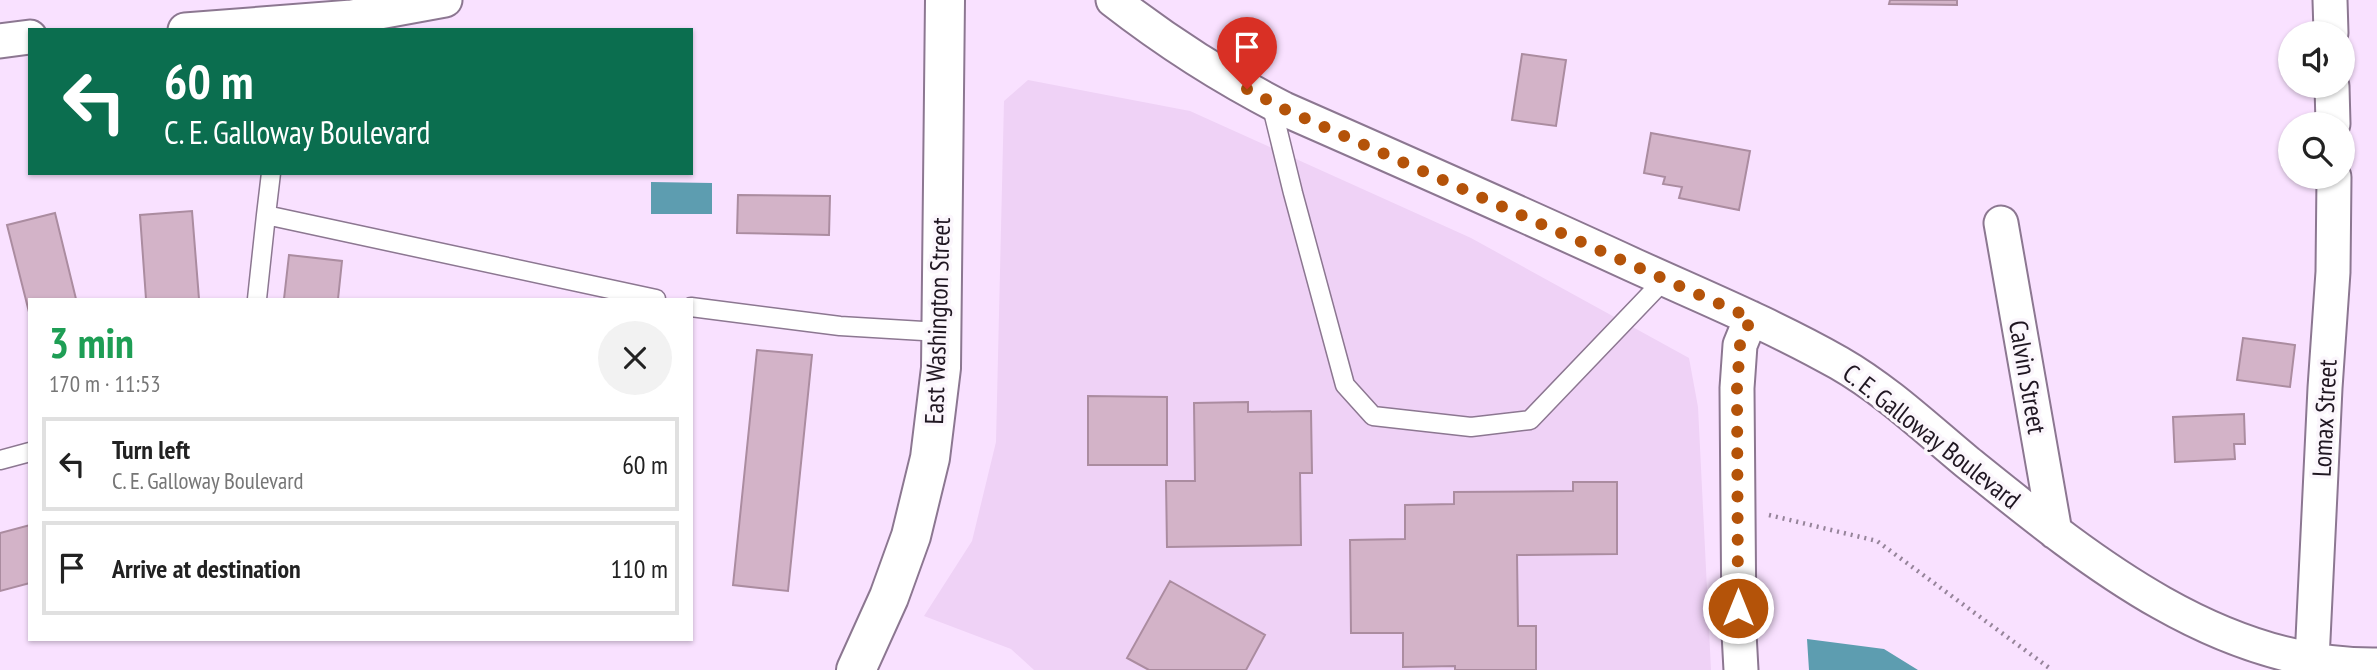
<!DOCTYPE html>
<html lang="en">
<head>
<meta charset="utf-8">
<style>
  body { margin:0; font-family:"PT Sans Narrow",sans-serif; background:#f2f2f2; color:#222; height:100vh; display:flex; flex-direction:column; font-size:26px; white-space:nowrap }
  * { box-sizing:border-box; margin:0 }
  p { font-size:23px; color:#767676 }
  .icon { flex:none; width:38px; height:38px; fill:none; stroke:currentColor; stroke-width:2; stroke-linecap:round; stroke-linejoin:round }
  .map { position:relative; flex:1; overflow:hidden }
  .panel { position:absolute; left:28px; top:298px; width:665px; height:343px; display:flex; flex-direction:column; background:#fff; border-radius:0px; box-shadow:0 2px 5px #0004 }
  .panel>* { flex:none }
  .top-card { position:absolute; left:28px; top:28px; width:665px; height:147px; border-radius:0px; box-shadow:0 2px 5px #0004; background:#0b6e4f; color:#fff; overflow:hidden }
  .tools { position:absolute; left:2278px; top:21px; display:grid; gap:14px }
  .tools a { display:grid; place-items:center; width:77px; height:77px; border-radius:50%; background:#fff; box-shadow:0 2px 5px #0004; font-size:35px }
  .pin { position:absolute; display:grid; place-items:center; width:60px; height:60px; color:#fff; margin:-72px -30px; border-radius:50% 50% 50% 0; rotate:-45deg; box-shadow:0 0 7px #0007 }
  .pin .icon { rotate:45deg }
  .me { position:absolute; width:77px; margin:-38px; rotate:0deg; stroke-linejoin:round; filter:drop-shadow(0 0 5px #0008) }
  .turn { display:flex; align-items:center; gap:24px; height:147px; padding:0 21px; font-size:32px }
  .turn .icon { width:91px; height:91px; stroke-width:2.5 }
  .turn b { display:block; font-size:49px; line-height:60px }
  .round { display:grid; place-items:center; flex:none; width:74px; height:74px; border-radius:37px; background:#f2f2f2 }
  .summary { display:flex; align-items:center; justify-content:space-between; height:119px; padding:0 21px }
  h1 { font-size:42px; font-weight:700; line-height:52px; color:#1e9e55 }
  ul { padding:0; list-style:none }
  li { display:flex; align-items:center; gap:21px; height:94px; margin:0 14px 10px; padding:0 7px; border:4px solid #e0e0e0; border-radius:0px }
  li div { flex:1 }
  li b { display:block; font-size:26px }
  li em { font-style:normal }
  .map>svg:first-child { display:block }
  .built { fill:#efd2f6 }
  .water { fill:#5d9db0 }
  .building { fill:#d3b3c8; stroke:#ab8ca0; stroke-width:2 }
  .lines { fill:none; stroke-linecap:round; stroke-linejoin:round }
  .service-casing { stroke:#8c7791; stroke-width:21 }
  .minor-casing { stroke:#8c7791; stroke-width:37 }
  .tertiary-casing { stroke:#8c7791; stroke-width:42 }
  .path { stroke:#96849a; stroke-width:4.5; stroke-dasharray:2 5; stroke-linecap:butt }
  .service { stroke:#fff; stroke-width:18 }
  .minor { stroke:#fff; stroke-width:33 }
  .tertiary { stroke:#fff; stroke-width:38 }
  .route { stroke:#b45309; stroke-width:12; stroke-dasharray:0 21.6 }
  .labels { text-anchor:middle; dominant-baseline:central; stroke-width:7; stroke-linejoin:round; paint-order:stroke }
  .street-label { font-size:26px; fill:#1f1621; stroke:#fbf6fc }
</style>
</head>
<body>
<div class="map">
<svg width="2377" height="670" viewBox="0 0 2377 670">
  <rect width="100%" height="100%" fill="#f9e1ff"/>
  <!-- built -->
  <path class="built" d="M1028 80 1190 111 1471 238 1689 358 1698 407 1711 670H1034L1011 649 924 616 972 541 996 442 1004 101Z"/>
  <!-- water -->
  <path class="water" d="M651 182 712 183V214H651Z
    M1807 639 1884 649 1918 670H1809Z"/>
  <!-- building -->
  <path class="building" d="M1890 0H1957V5L1889 4Z
    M1522 54 1566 60 1556 126 1512 120Z
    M1651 133 1750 151 1739 210 1679 198 1682 187 1663 184 1665 177 1644 173Z
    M738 195 830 196 829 235 737 233Z
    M192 211 199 299H146L140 215Z
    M55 213 76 299H30V316L7 225Z
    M289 255 342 261 338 299H284Z
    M2243 338 2295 345 2290 387 2237 380Z
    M757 350 812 355 788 591 733 585Z
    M1088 396 1167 397V465H1088Z
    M1248 402V412L1311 411 1312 473H1300L1301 545 1167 547 1166 481H1195L1194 403Z
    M2244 414 2245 444H2234L2235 459 2175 462 2173 417Z
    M1573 482H1617V554L1517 555 1518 626H1536V670H1455V666L1403 667V633H1351L1350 540 1405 539V505L1454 504V492L1573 491Z
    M30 525V583L0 591V533Z
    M1170 581 1265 635 1246 670H1149L1127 658Z"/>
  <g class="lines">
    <defs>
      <path id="service" d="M1271 103 1293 193 1345 385 1373 416 1471 427 1530 420 1665 279
        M266 215 271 173
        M257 299 266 215 656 299
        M691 307 840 326 940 332
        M0 460 30 452"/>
      <path id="minor" d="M1113 0C1167 42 1223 78 1284 109 1400 160 1516 211 1631 264 1701 296 1772 325 1839 363 1886 390 1926 428 1967 462 2085 557 2217 667 2377 665
        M2330 0 2331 33
        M185 30 352 17 445 0
        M0 41 30 37
        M2332 86 2333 124
        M2001 223 2055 532
        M2312 660 2325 388 2333 272 2334 177
        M1741 670 1739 633 1737 388 1740 345 1751 318"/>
      <path id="tertiary" d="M856 670 889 597 911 536 930 458 941 368 945 0"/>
    </defs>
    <!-- service casing -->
    <use href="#service" class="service-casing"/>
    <!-- minor casing -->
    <use href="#minor" class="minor-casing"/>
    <!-- tertiary casing -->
    <use href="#tertiary" class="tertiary-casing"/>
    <!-- path -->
    <path class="path" d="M1769 515 1877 541 2052 670"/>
    <!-- service -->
    <use href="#service" class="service"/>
    <!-- minor -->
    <use href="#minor" class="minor"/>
    <!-- tertiary -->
    <use href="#tertiary" class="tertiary"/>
  </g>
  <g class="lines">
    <!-- route -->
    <path class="route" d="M1247 89 1284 109 1751 318 1740 345 1737 388 1738 608"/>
  </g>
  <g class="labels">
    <!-- street labels -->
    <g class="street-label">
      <text transform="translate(937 321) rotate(-88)">East Washington Street</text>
      <text transform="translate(2028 377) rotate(80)">Calvin Street</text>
      <text transform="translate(2324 418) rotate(-87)">Lomax Street</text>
      <text transform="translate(1932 436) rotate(38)">C. E. Galloway Boulevard</text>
    </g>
  </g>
</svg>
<div class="tools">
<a><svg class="icon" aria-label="sound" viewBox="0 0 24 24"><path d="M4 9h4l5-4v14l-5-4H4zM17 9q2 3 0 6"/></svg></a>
<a><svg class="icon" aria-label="search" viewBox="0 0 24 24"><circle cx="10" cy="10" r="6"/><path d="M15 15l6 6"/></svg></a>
</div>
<div class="pin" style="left:1247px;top:89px;background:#d93025"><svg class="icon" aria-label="arrive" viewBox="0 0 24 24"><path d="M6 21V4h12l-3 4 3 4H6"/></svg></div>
<svg class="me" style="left:1738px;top:608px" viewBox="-20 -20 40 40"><circle r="17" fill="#b45309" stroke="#fff" stroke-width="3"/><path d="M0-11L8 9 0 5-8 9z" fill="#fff"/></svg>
<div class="top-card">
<div class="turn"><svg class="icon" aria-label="left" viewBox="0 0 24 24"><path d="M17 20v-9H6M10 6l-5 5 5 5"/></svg><div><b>60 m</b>C. E. Galloway Boulevard</div></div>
</div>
<section class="panel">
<div class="summary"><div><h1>3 min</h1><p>170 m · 11:53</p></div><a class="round"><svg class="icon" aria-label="close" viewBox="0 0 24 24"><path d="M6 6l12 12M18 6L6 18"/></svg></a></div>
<ul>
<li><svg class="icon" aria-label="left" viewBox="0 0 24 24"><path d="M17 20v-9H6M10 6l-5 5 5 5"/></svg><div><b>Turn left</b><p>C. E. Galloway Boulevard</p></div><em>60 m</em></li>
<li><svg class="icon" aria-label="arrive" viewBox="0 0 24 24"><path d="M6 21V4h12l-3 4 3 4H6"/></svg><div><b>Arrive at destination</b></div><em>110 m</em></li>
</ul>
</section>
</div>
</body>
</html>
